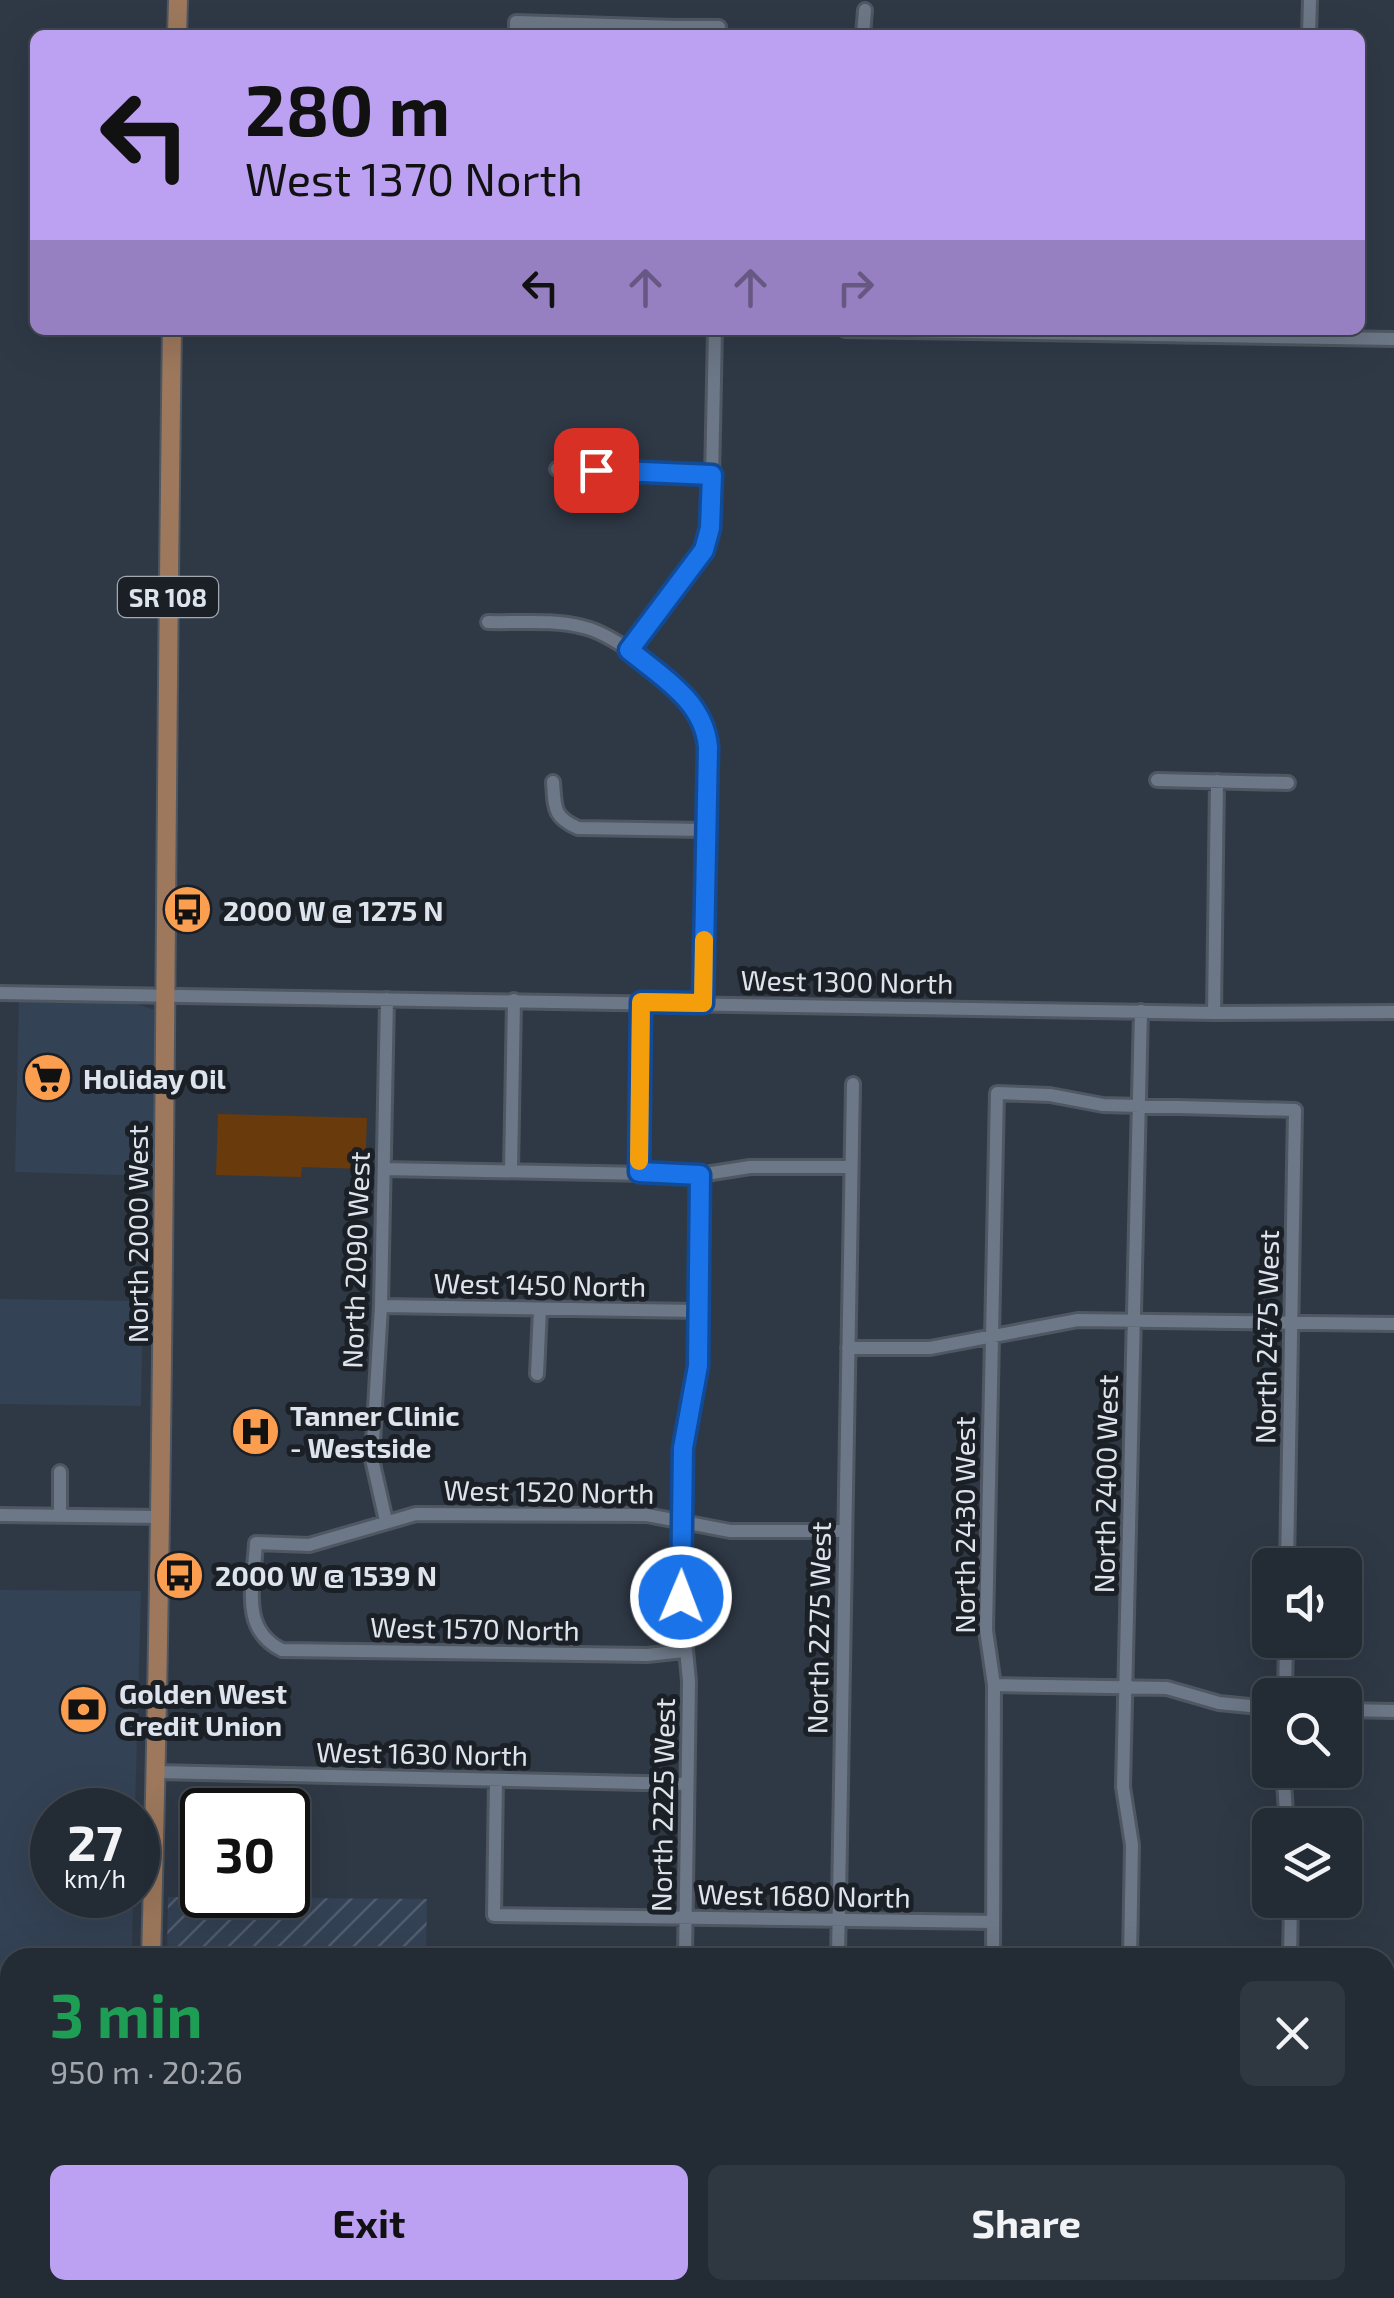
<!DOCTYPE html>
<html lang="en">
<head>
<meta charset="utf-8">
<style>
  body { margin:0; font-family:"Exo 2",sans-serif; background:#2f3740; color:#f1f3f6; height:100vh; display:flex; flex-direction:column; font-size:38px; white-space:nowrap }
  * { box-sizing:border-box; margin:0 }
  p { font-size:32px; color:#a3a7ac }
  .icon { flex:none; width:55px; height:55px; fill:none; stroke:currentColor; stroke-width:2; stroke-linecap:round; stroke-linejoin:round }
  .map { position:relative; flex:1; overflow:hidden }
  .drawer { position:absolute; left:0px; top:1948px; width:1395px; height:352px; display:flex; flex-direction:column; background:#232b34; border-radius:30px 30px 0 0; box-shadow:0 10px 40px #0002,0 0 0 2px #40474f }
  .drawer>* { flex:none }
  .banner { position:absolute; left:30px; top:30px; width:1335px; height:305px; border-radius:15px; box-shadow:0 10px 40px #0002,0 0 0 2px #40474f; background:#bca0f2; color:#111; overflow:hidden }
  .controls { position:absolute; left:1252px; top:1548px; display:grid; gap:20px }
  .controls a { display:grid; place-items:center; width:110px; height:110px; border-radius:15px; background:#232b34; box-shadow:0 10px 40px #0002,0 0 0 2px #40474f; font-size:50px }
  .speed { position:absolute; left:30px; top:1788px; display:flex; gap:20px; font-size:50px; font-weight:700; text-align:center }
  .speed>* { display:grid; place-content:center; width:130px; height:130px; border-radius:50%; background:#232b34; box-shadow:0 10px 40px #0002,0 0 0 2px #40474f; line-height:1 }
  .speed small { font-size:25px; font-weight:400 }
  .speed .limit { border:5px solid #111; border-radius:15px; background:#fff; color:#111 }
  .pin { position:absolute; display:grid; place-items:center; width:85px; height:85px; color:#fff; margin:-42px; border-radius:20px; box-shadow:0 5px 15px #0006 }
  .me { position:absolute; width:110px; margin:-55px; rotate:1deg; stroke-linejoin:round; filter:drop-shadow(0 0 8px #0008) }
  .turn { display:flex; align-items:center; gap:35px; height:210px; padding:0 50px; font-size:45px }
  .turn .icon { width:130px; height:130px; stroke-width:2.5 }
  .turn b { display:block; font-size:70px; line-height:85px }
  .lanes { display:flex; align-items:center; height:95px; padding:0 50px; background:#0003; justify-content:center; gap:50px; direction:ltr }
  .lanes .off { opacity:.35 }
  .round { display:grid; place-items:center; flex:none; width:105px; height:105px; border-radius:15px; background:#2f3740 }
  .headline { display:flex; align-items:center; justify-content:space-between; height:170px; padding:0 50px }
  h1 { font-size:60px; font-weight:700; line-height:75px; color:#1e9e55 }
  .action { display:flex; gap:20px; margin-top:auto; padding:20px 50px }
  .action a { flex:1; height:115px; border-radius:15px; background:#bca0f2; color:#111; font-size:40px; font-weight:700; line-height:115px; text-align:center }
  .action a+a { background:#2f3740; color:#f1f3f6 }
  .map>svg:first-child { display:block }
  .built { fill:#344255 }
  .industrial { fill:url(#industrial-furrows) }
  .grass { fill:#693a0c }
  .lines { fill:none; stroke-linecap:round; stroke-linejoin:round }
  .minor-casing { stroke:#4e5762; stroke-width:18 }
  .major-casing { stroke:#4e5762; stroke-width:22 }
  .minor { stroke:#6c7787; stroke-width:12 }
  .major { stroke:#9d785c; stroke-width:18 }
  .route-casing { stroke:#114b97; stroke-width:25 }
  .route { stroke:#1a73e8; stroke-width:18 }
  .slow { stroke:#f59e0b; stroke-width:18 }
  .labels { text-anchor:middle; dominant-baseline:central; stroke-width:10; stroke-linejoin:round; paint-order:stroke }
  .shield { fill:#1b1f26; stroke:#a4a9b1; stroke-width:2.5 }
  .shield-label { font-size:25px; font-weight:bold; fill:#dee4ed }
  .poi-label { font-size:28px; font-weight:bold; fill:#dee4ed; stroke:#1b1f26; text-anchor:start }
  .street-label { font-size:28px; fill:#dee4ed; stroke:#1b1f26 }
</style>
</head>
<body>
<div class="map">
<svg width="1394" height="2298" viewBox="0 0 1394 2298">
  <defs>
    <pattern id="industrial-furrows" width="10" height="10" patternUnits="userSpaceOnUse" patternTransform="scale(2.5)"><rect width="10" height="10" fill="#344255"/><path d="M-1 1l2-2M0 10L10 0M9 11l2-2" fill="none" stroke="#515d6e"/></pattern>
  </defs>
  <rect width="100%" height="100%" fill="#2f3946"/>
  <!-- built -->
  <path class="built" d="M19 1000 136 1004 155 1010 154 1176 15 1172Z
    M0 1299 143 1301 141 1406 0 1404Z
    M0 1590 141 1591 135 1810H52V1895H133L132 1957 10 1958V2175H0Z
    M0 2205H10V2290H124V2298H0Z
    M168 2290H663L659 2298H167Z"/>
  <!-- industrial -->
  <path class="industrial" d="M168 1897 427 1899 426 1957H167Z"/>
  <!-- grass -->
  <path class="grass" d="M218 1114 367 1118 365 1169 302 1167 301 1177 216 1175Z
    M691 2290H753V2298H686Z"/>
  <g class="lines">
    <defs>
      <path id="minor" d="M675 33V27H719
        M516 35V22L675 27
        M863 35 865 10
        M1309 35 1310 0
        M845 330 1394 339
        M557 469 712 475
        M488 622C518 623 553 619 583 627 615 634 677 683 696 710 704 721 706 733 708 747L703 1003
        M629 650C659 612 696 576 711 529L715 330
        M1157 780 1288 783
        M553 782C555 808 553 817 578 828L707 830
        M0 993 1214 1013 1394 1012
        M1214 1013 1217 781
        M384 1169 699 1175 750 1167H850
        M511 1171 514 1000
        M639 1172 641 1002
        M381 1306 698 1311
        M848 1348H930L1078 1320 1394 1324
        M537 1374 540 1309
        M0 1515 161 1517
        M60 1516V1472
        M386 1521 372 1459 381 1306 387 999
        M684 1651 647 1655 282 1650C239 1629 254 1584 256 1543L309 1545 416 1514 647 1515 730 1531H845
        M994 1685 1167 1688 1219 1703 1270 1708
        M1285 1695 1286 1640
        M1345 1710 1394 1711
        M1283 1770 1287 1825
        M156 1772 687 1784
        M496 1780 494 1915 993 1922
        M685 1958 689 1681 681 1597 683 1448 697 1365 699 1175
        M838 1958 853 1084
        M993 1958 994 1685 986 1630 997 1093 1050 1095 1103 1105 1295 1110 1287 1565
        M1130 1958 1132 1845 1123 1787 1141 1011
        M1290 1958 1291 1900
        M1385 2030H1394
        M842 2290 844 2298
        M676 2298 679 2290
        M1193 2298 1194 2290"/>
      <path id="major" d="M177 35 178 0
        M151 1958C166 1415 164 873 172 330
        M0 2190H10
        M1385 2214H1394
        M144 2298V2290"/>
    </defs>
    <!-- minor casing -->
    <use href="#minor" class="minor-casing"/>
    <!-- major casing -->
    <use href="#major" class="major-casing"/>
    <!-- minor -->
    <use href="#minor" class="minor"/>
    <!-- major -->
    <use href="#major" class="major"/>
  </g>
  <g class="lines">
    <defs>
      <path id="route" d="M596 470 712 475 710 528 704 550 629 650C662 677 704 701 708 747L703 1003 641 1002 639 1172 700 1175 698 1366 683 1448 681 1597"/>
    </defs>
    <!-- route casing -->
    <use href="#route" class="route-casing"/>
    <!-- route -->
    <use href="#route" class="route"/>
    <!-- slow -->
    <path class="slow" d="M639 1161 641 1002 703 1003 704 940"/>
  </g>
  <!-- icons -->
  <defs>
    <symbol id="bus-disc" viewBox="-11 -11 22 22"><circle r="9.5" fill="#fb9e50" stroke="#1b1f26"/><path d="M-5-6H5V4H4V6H2V4H-2V6H-4V4H-5ZM-3.5-4V0h7V-4ZM-3.5 1.2v1.5H-2V1.2ZM2 1.2v1.5H3.5V1.2Z" fill="#111"/></symbol>
    <symbol id="supermarket-disc" viewBox="-11 -11 22 22"><circle r="9.5" fill="#fb9e50" stroke="#1b1f26"/><path d="M-6-5.5h2.5l.6 2H6L4.5 2H-2.5L-4.4-4H-6ZM-1.5 3.2a1.3 1.3 0 1 0 .1 0ZM3 3.2a1.3 1.3 0 1 0 .1 0Z" fill="#111"/></symbol>
    <symbol id="hospital-disc" viewBox="-11 -11 22 22"><circle r="9.5" fill="#fb9e50" stroke="#1b1f26"/><path d="M-5-5h3v3.5h4V-5h3V5h-3V1.5h-4V5h-3Z" fill="#111"/></symbol>
    <symbol id="bank-disc" viewBox="-11 -11 22 22"><circle r="9.5" fill="#fb9e50" stroke="#1b1f26"/><path d="M-6-4H6V4H-6ZM0-2.3a2.3 2.3 0 1 0 0 4.6a2.3 2.3 0 1 0 0-4.6Z" fill="#111"/></symbol>
  </defs>
  <g fill-rule="evenodd">
    <use href="#bus-disc" x="160" y="882" width="55" height="55"/>
    <use href="#supermarket-disc" x="20" y="1050" width="55" height="55"/>
    <use href="#hospital-disc" x="228" y="1404" width="55" height="55"/>
    <use href="#bus-disc" x="152" y="1548" width="55" height="55"/>
    <use href="#bank-disc" x="56" y="1682" width="55" height="55"/>
  </g>
  <g class="labels">
    <!-- shield labels -->
    <rect class="shield" x="118" y="577" width="100" height="40" rx="8"/>
    <g class="shield-label">
      <text x="168" y="597">SR 108</text>
    </g>
    <!-- poi labels -->
    <g class="poi-label">
      <text x="223" y="910">2000 W @ 1275 N</text>
      <text x="83" y="1078">Holiday Oil</text>
      <text x="290" y="1415">Tanner Clinic<tspan x="290" dy="32">- Westside</tspan></text>
      <text x="215" y="1575">2000 W @ 1539 N</text>
      <text x="119" y="1693">Golden West<tspan x="119" dy="32">Credit Union</tspan></text>
    </g>
    <!-- street labels -->
    <g class="street-label">
      <text transform="translate(847 981) rotate(1)">West 1300 North</text>
      <text transform="translate(137 1234) rotate(-90)">North 2000 West</text>
      <text transform="translate(355 1260) rotate(-88)">North 2090 West</text>
      <text transform="translate(540 1284) rotate(1)">West 1450 North</text>
      <text transform="translate(1266 1337) rotate(-89)">North 2475 West</text>
      <text transform="translate(1105 1484) rotate(-89)">North 2400 West</text>
      <text transform="translate(549 1491) rotate(1)">West 1520 North</text>
      <text transform="translate(964 1525) rotate(-90)">North 2430 West</text>
      <text transform="translate(475 1628) rotate(1)">West 1570 North</text>
      <text transform="translate(818 1628) rotate(-89)">North 2275 West</text>
      <text transform="translate(422 1753) rotate(1)">West 1630 North</text>
      <text transform="translate(662 1805) rotate(-89)">North 2225 West</text>
      <text transform="translate(804 1895) rotate(1)">West 1680 North</text>
    </g>
  </g>
</svg>
<div class="controls">
<a><svg class="icon" aria-label="sound" viewBox="0 0 24 24"><path d="M4 9h4l5-4v14l-5-4H4zM17 9q2 3 0 6"/></svg></a>
<a><svg class="icon" aria-label="search" viewBox="0 0 24 24"><circle cx="10" cy="10" r="6"/><path d="M15 15l6 6"/></svg></a>
<a><svg class="icon" aria-label="layers" viewBox="0 0 24 24"><path d="M12 4l9 5-9 5-9-5zM3 14l9 5 9-5"/></svg></a>
</div>
<div class="speed"><div>27<small>km/h</small></div><div class="limit">30</div></div>
<div class="pin" style="left:596px;top:470px;background:#d93025"><svg class="icon" aria-label="arrive" viewBox="0 0 24 24"><path d="M6 21V4h12l-3 4 3 4H6"/></svg></div>
<svg class="me" style="left:681px;top:1597px" viewBox="-20 -20 40 40"><circle r="17" fill="#1a73e8" stroke="#fff" stroke-width="3"/><path d="M0-11L8 9 0 5-8 9z" fill="#fff"/></svg>
<div class="banner">
<div class="turn"><svg class="icon" aria-label="left" viewBox="0 0 24 24"><path d="M17 20v-9H6M10 6l-5 5 5 5"/></svg><div><b>280 m</b>West 1370 North</div></div>
<div class="lanes"><svg class="icon" aria-label="left" viewBox="0 0 24 24"><path d="M17 20v-9H6M10 6l-5 5 5 5"/></svg><svg class="icon off" aria-label="ahead" viewBox="0 0 24 24"><path d="M12 20V5M6 11l6-6 6 6"/></svg><svg class="icon off" aria-label="ahead" viewBox="0 0 24 24"><path d="M12 20V5M6 11l6-6 6 6"/></svg><svg class="icon off" aria-label="right" viewBox="0 0 24 24"><path d="M7 20v-9h11M14 6l5 5-5 5"/></svg></div>
</div>
<section class="drawer">
<div class="headline"><div><h1>3 min</h1><p>950 m · 20:26</p></div><a class="round"><svg class="icon" aria-label="close" viewBox="0 0 24 24"><path d="M6 6l12 12M18 6L6 18"/></svg></a></div>
<div class="action"><a>Exit</a><a>Share</a></div>
</section>
</div>
</body>
</html>
